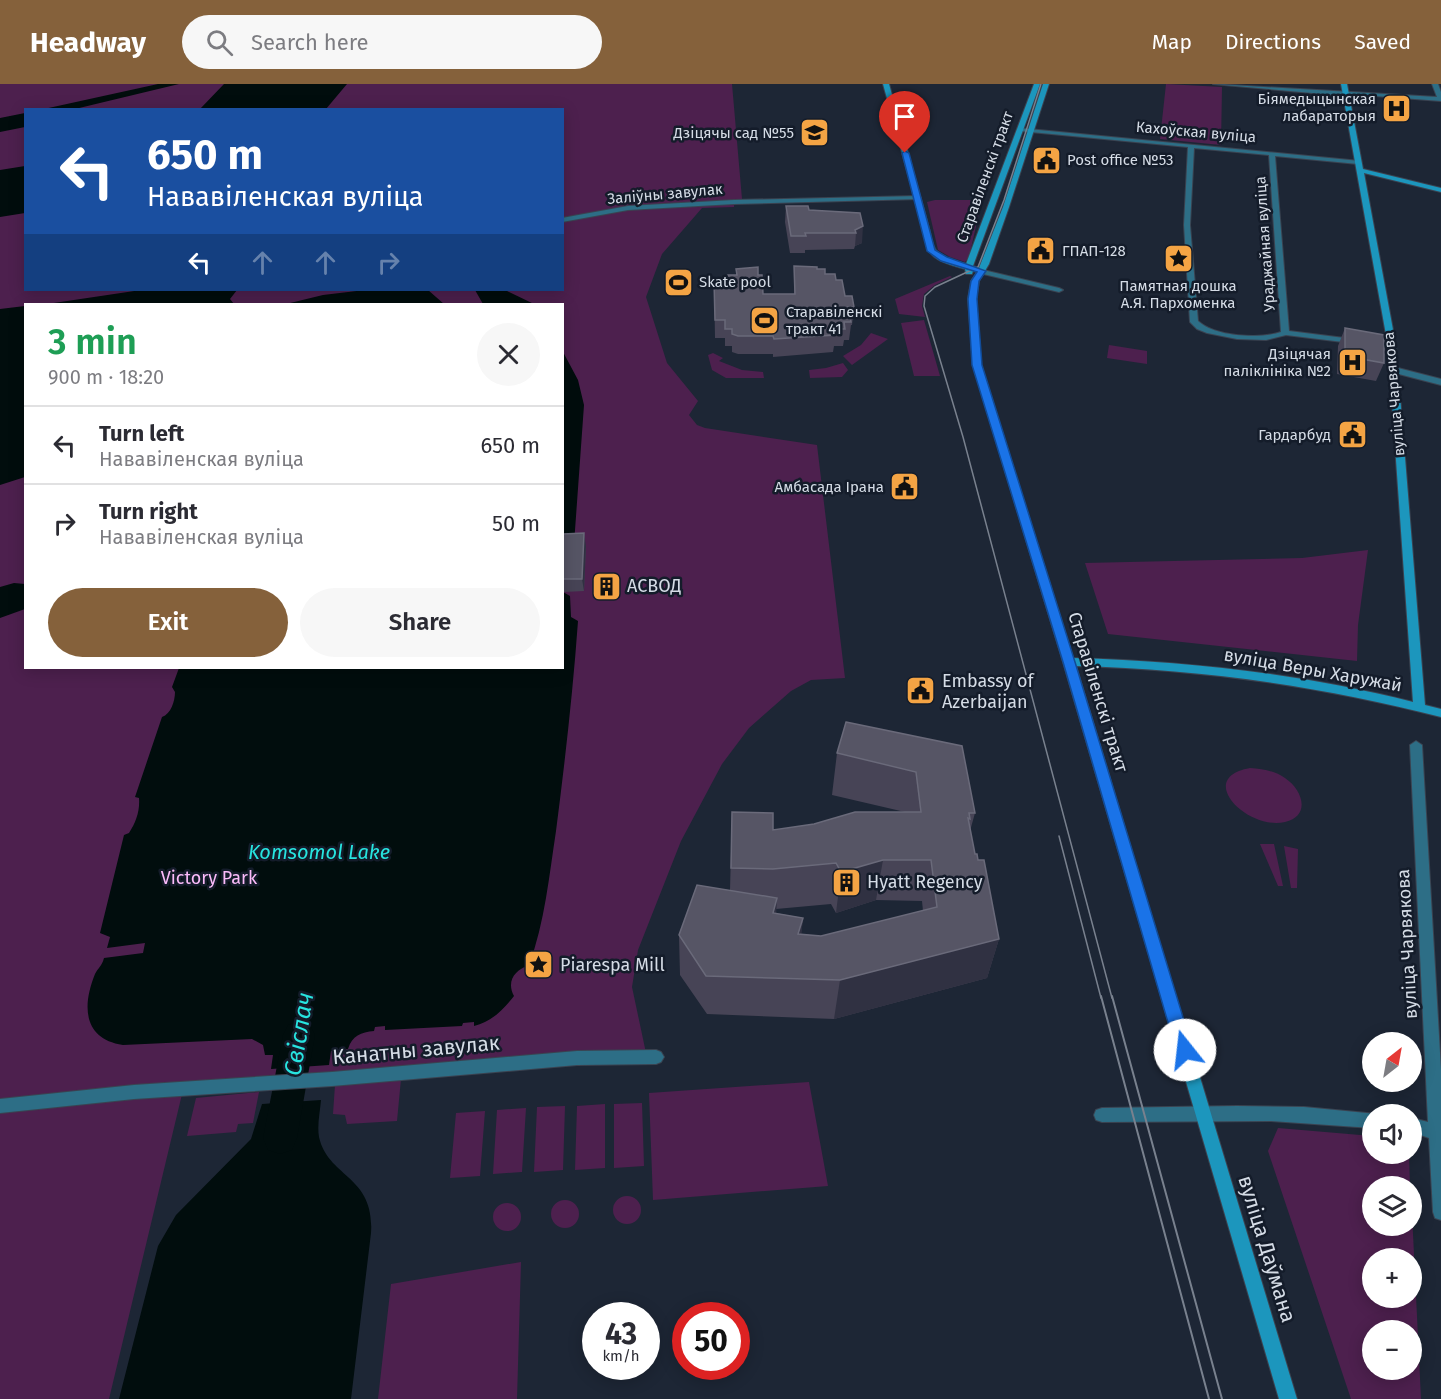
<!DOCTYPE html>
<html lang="en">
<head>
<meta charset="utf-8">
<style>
  body { margin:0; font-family:"Fira Sans",sans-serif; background:#f7f7f7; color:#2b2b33; height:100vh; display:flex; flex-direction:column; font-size:22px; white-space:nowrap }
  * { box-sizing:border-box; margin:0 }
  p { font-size:20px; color:#7c7c81 }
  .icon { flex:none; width:33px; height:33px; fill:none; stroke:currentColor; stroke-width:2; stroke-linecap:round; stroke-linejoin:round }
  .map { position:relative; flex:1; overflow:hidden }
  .details { position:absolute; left:24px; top:219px; width:540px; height:366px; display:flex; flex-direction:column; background:#fff; border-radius:0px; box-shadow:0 3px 15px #0003 }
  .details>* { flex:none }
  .banner { position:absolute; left:24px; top:24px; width:540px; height:183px; border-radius:0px; box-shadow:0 3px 15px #0003; background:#1a4fa0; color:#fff; overflow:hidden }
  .needle { width:39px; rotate:31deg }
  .controls { position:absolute; left:1362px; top:948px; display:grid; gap:12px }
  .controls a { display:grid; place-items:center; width:60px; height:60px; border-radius:50%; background:#fff; box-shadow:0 3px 15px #0003; font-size:30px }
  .speed { position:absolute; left:582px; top:1218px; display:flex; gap:12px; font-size:30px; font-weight:700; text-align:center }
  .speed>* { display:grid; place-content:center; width:78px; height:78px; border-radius:50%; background:#fff; box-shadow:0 3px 15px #0003; line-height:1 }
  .speed small { font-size:15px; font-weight:400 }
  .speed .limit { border:9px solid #d22; background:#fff; color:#111 }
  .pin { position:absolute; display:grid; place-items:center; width:51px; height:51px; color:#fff; margin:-62px -26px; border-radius:50% 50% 50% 0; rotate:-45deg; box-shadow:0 0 6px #0007 }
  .pin .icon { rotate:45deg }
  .me { position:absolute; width:66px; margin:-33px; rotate:344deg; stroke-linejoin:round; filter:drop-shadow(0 0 4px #0008) }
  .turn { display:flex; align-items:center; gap:21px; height:126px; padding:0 24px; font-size:27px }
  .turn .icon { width:78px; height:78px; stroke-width:2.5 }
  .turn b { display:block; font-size:42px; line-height:51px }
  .lanes { display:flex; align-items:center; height:57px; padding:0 24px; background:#0003; justify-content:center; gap:30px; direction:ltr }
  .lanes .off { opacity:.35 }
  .round { display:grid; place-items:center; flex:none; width:63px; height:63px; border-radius:32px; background:#f7f7f7 }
  .summary { display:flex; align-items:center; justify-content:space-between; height:102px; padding:0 24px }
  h1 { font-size:36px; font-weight:600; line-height:45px; color:#1e9e55 }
  .primary-button { display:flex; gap:12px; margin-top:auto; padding:12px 24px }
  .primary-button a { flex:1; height:69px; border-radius:36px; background:#85613b; color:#fff; font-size:24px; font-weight:600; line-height:69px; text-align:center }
  .primary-button a+a { background:#f7f7f7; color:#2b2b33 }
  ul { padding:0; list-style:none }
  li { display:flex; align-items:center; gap:18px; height:78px; padding:0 24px; border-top:2px solid #e1e1e2 }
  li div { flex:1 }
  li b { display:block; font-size:22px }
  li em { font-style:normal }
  header { display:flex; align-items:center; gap:36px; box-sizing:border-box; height:84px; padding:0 30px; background:#85613b; color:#fff }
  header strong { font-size:28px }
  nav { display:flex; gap:33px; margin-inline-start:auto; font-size:21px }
  .search { width:420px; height:54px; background:#f7f7f7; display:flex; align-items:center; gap:15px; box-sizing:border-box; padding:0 21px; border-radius:33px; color:#7c7c81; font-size:22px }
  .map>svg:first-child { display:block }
  .green { fill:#4d204e; fill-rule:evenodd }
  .water { fill:#010d0d }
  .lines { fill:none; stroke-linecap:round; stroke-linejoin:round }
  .river { fill:#010d0d; fill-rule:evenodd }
  .street-casing { stroke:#3a4351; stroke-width:2 }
  .secondary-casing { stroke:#3a4351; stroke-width:2 }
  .street { fill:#2d6e86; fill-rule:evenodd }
  .secondary { fill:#1c96bd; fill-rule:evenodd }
  .tram-far1 { stroke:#79818e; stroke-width:1.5 }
  .tram { stroke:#79818e; stroke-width:2 }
  .wall { fill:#474456; fill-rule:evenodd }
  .shaded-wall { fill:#303142 }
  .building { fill:#565565; stroke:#6a6a7a; stroke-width:1.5 }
  .route { fill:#1a73e8; stroke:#114b97; stroke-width:1.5 }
  .labels { text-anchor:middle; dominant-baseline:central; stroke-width:5; stroke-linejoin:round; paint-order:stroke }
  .far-poi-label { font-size:15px; fill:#d5dce6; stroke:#141c2a; text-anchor:end }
  .far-street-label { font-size:15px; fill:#d5dce6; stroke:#141c2a }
  .poi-label { font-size:18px; fill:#d5dce6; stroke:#141c2a; text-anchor:start }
  .street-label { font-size:18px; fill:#d5dce6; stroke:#141c2a }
  .park-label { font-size:18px; fill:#fbbbfa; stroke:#141c2a }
  .water-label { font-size:20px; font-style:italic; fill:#27e4e0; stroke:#141c2a }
  .near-street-label { font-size:21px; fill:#d5dce6; stroke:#141c2a }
  .near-water-label { font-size:24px; font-style:italic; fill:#27e4e0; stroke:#141c2a }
</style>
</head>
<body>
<header>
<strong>Headway</strong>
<div class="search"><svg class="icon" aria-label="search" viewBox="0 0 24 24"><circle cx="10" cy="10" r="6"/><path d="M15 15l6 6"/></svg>Search here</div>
<nav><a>Map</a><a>Directions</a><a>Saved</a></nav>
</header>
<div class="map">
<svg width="1441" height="1315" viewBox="0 0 1441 1315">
  <rect width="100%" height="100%" fill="#1d2635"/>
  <!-- green -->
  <path class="green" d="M0 0H732L742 115 734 118V123L702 124 662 170 646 213 667 279 698 317 689 331 697 341 705 344 817 361 845 594 811 596 791 607 749 644 722 680 681 757 638 866 632 903 646 969 183 1006 109 1315H0ZM26 26H562V206H26ZM26 220H562V584H26Z
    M1166 0 1222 3 1221 61 1160 55Z
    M935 116H982L969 173 965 178 950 173 938 166 927 118Z
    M950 192 952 193 935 201 924 210 922 222 925 233 899 230 895 215Z
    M924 236 940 292H914L901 239Z
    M871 249 888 255 852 281 843 272 861 261Z
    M1109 261 1147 267V280L1107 274Z
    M713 269 723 274 719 277 742 286 763 288 764 294H726L712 286 708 271Z
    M843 279 848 286 842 293 810 294 809 286 826 284Z
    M1368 466 1358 541 1357 577 1108 550 1085 479 1302 474Z
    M1250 684C1263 685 1275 687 1285 694 1303 706 1311 732 1285 738 1248 747 1194 694 1250 684Z
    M1260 760H1274L1283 802H1278Z
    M1284 762 1298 765 1297 804H1291Z
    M401 995 397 1037 347 1040 345 1031 333 1030 335 1001Z
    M809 998 828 1102 653 1116 649 1009Z
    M259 1008 253 1039 238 1040 236 1048 187 1052 196 1014Z
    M642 1019 644 1082 614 1084V1020Z
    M605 1020V1084L575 1086 577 1022Z
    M565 1022 563 1086 534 1088 537 1023Z
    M526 1024 522 1088 493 1090 497 1026Z
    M485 1027 480 1092 450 1094 456 1029Z
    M1278 1044 1372 1052V1070H1409L1410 1102H1372V1142H1412V1129L1421 1315H1351L1268 1067ZM1372 1174H1412V1214H1372ZM1372 1246H1412V1286H1372Z
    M613 1126a14 14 0 1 1 28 0a14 14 0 1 1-28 0Z
    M551 1130a14 14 0 1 1 28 0a14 14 0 1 1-28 0Z
    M493 1133a14 14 0 1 1 28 0a14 14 0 1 1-28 0Z
    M521 1178 517 1315H378L391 1200Z"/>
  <!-- water -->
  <path class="water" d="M158 0H179L75 25H44Z
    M224 0H347L326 25H200Z
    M25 29V43L0 48V34Z
    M25 82V129L0 133V86Z
    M141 206H237L230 215 234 220H47Z
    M365 206H428L444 220H286L323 211Z
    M475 206H505L534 220H483Z
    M25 222V393L0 401V225Z
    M562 266 578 296 584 321 574 460H563Z
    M14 499 25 500V525L0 534V503Z
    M563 508 570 512 571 533 578 537C573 607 565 677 556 747 549 792 545 838 529 881 515 886 506 897 514 912 503 926 491 938 474 942V938L463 939 462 942 385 946V942L375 943 374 947C361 948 352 952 348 965L331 967 329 981 271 985 273 971H265L263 961 252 955 123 961C83 955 82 922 95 890 98 884 102 882 104 874L143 869 145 859 107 864 110 853 100 849 124 751 129 749C136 738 140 727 139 714L135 713 162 633C171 630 175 617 175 608L172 603 179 584H562Z
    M321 1016C320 1028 317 1041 319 1053 328 1094 375 1091 371 1149L351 1315H119L158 1162 176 1131 251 1055 262 1020Z"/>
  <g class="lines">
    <!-- river -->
    <path class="river" d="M299 937 310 941 315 951 297 1054 292 1066 280 1070 268 1066 263 1054 283 951 288 941Z"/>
    <defs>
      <path id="street" d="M1213 0 1437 13 1432 0H1438L1441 8V17L1349 10 1346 12Z
        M1018 44 1360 77 1361 78 1358 80 1275 72 1289 247 1392 260 1396 262 1392 264 1286 251 1266 256 1237 255 1207 249 1197 245 1190 238 1184 141 1188 63 1020 47ZM1194 64 1269 71 1281 248C1260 255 1215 253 1198 237L1190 141Z
        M918 112 921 114 920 115 734 120 628 126 562 138V134L628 122 734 116Z
        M979 185 1059 204 1063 206 1059 208 979 189Z
        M1394 283 1441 295V301L1391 288V284Z
        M1416 657 1422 661 1441 986V1136L1435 1134 1433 1128 1429 1054 1412 1048V1034L1428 1038 1410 661Z
        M656 966 661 968 664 973 661 978 656 980 577 981 332 1002 134 1015 0 1029V1015L134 1001 332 988 577 967Z
        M1237 1022 1304 1023 1377 1030H1372V1044L1271 1037 1102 1038 1096 1036 1094 1031 1096 1026 1102 1024Z"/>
      <path id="secondary" d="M883 0H889L930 148C933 173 944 174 966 180L1034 0H1040L973 182 979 184 1003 123 1043 0H1049L1009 123 989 180 979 197 976 215 981 281 1073 574C1188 577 1302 590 1413 618L1388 262 1341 0H1347L1363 85 1441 104V108L1364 89 1396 262 1425 621 1441 625V633C1321 602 1200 585 1076 582L1297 1315H1279L1063 578 973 281 968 215 971 197 977 188 973 187 972 190H966L965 185C941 178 926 176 924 148Z"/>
    </defs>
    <!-- street casing -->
    <use href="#street" class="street-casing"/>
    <!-- secondary casing -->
    <use href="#secondary" class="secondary-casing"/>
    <!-- street -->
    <use href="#street" class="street"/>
    <!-- secondary -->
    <use href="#secondary" class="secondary"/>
    <!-- tram-far1 -->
    <path class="tram-far1" d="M1041 0 1004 116 978 183 935 203 925 212 924 222 963 353 1112 914
      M1059 752 1101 914"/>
    <!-- tram -->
    <path class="tram" d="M1101 912 1209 1315
      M1112 912 1222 1315"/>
  </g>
  <!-- wall -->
  <path class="wall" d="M786 122 809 126 860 129 862 159 855 162 854 165 805 166V169H790L785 138Z
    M794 182 817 185 836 196 845 212 854 223 852 241H851L849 256H844L843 262H834L833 268 773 273V270H738L732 268V262H725V254H715L714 197H728L758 191 763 210H794Z
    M1345 244 1384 279 1376 297 1337 290 1338 262Z
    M563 450 586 462 584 507 564 508 562 498Z
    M846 638 975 729 970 747 975 770 978 776 999 855 987 894 834 935 707 930 680 891 679 851 730 806 732 728 773 746 905 728 832 711 837 669ZM876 816 922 817 923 827 821 852 801 850 803 834 776 829V825L831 820 836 829Z"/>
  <!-- shaded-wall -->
  <path class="shaded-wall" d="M863 142 862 159 855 162 856 149 855 146Z
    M584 449 586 462 584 507 582 495Z
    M883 776 876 816 836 829 841 788Z
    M777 814 775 854 773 829Z
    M803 834 799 874 798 850Z
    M999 855 987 894 834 935 840 896Z"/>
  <!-- building -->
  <path class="building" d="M786 122H808L809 126 860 129 863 142 855 146 856 149H805L806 152H791Z
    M794 182 817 183V185H825V190H835L836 196H842L845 212H852L854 223H848L851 238H844L845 245H834L835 251 774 255 773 252H738L732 250V245H725V236H715L714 197H728V191H737L736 185 758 183V191H762L763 210H795Z
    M1345 244 1384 251V279L1345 272Z
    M584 449 582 495H562L563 450Z
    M846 638 962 662 975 729H969L970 735 968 734 975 770H977L978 776H984L999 855 840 896 706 892 679 851 697 801 777 814 773 829 803 834 798 850 821 852 937 823 931 776H883L841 788 836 779 773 785 731 784 732 728 773 729V746L814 740 855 728H921L916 688 837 669Z"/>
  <!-- route -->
  <path class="route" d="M905 67 909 69 935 166 947 173 986 187 979 197 977 215 982 281 1075 578 1193 966 1191 972 1185 974 1179 972 1176 966 1063 578 972 281 968 215 971 197 977 188 941 177 927 167 902 69Z"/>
  <!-- icons -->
  <defs>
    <symbol id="hospital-square" viewBox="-11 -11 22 22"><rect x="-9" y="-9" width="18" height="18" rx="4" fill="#f4a444" stroke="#141c2a"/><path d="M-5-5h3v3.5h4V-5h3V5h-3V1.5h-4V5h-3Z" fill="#111"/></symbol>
    <symbol id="school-square" viewBox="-11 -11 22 22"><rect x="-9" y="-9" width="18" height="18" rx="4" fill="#f4a444" stroke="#141c2a"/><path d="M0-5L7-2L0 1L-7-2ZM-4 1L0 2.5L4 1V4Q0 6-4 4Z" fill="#111"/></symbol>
    <symbol id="civic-square" viewBox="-11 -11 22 22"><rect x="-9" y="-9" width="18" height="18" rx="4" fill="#f4a444" stroke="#141c2a"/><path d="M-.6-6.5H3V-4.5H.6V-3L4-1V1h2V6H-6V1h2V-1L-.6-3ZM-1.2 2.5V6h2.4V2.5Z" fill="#111"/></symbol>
    <symbol id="sight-square" viewBox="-11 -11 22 22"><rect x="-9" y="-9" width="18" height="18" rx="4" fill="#f4a444" stroke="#141c2a"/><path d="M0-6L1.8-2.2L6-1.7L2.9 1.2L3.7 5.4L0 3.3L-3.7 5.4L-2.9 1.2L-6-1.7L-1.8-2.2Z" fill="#111"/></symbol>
    <symbol id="stadium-square" viewBox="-11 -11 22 22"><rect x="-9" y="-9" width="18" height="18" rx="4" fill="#f4a444" stroke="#141c2a"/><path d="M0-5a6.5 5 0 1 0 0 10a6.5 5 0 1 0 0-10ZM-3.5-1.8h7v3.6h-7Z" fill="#111"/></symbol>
    <symbol id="building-square" viewBox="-11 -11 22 22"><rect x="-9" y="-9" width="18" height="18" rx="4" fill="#f4a444" stroke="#141c2a"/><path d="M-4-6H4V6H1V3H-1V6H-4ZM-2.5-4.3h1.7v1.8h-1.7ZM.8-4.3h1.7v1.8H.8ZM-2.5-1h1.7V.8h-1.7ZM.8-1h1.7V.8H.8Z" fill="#111"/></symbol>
  </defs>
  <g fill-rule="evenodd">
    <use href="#hospital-square" x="1380" y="8" width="33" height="33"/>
    <use href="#school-square" x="798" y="32" width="33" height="33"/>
    <use href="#civic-square" x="1030" y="60" width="33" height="33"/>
    <use href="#civic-square" x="1024" y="150" width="33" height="33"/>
    <use href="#sight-square" x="1162" y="158" width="33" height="33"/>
    <use href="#stadium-square" x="662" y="182" width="33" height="33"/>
    <use href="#stadium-square" x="748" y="220" width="33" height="33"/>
    <use href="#hospital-square" x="1336" y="262" width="33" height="33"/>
    <use href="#civic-square" x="1336" y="334" width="33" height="33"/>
    <use href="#civic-square" x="888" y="386" width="33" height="33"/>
    <use href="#building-square" x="590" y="486" width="33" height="33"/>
    <use href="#civic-square" x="904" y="590" width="33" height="33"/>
    <use href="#building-square" x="830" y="782" width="33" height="33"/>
    <use href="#sight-square" x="522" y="864" width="33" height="33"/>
  </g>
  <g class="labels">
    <!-- far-poi labels -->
    <g class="far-poi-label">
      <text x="1376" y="15">Біямедыцынская<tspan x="1376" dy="17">лабараторыя</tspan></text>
      <text x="794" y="49">Дзіцячы сад №55</text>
      <text x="1067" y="76" text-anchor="start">Post office №53</text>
      <text x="1062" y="167" text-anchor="start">ГПАП-128</text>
      <text x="699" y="198" text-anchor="start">Skate pool</text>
      <text x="1178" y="202" text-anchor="middle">Памятная дошка<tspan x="1178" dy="17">А.Я. Пархоменка</tspan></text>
      <text x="786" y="228" text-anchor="start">Старавіленскі<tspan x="786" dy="17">тракт 41</tspan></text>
      <text x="1331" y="270">Дзіцячая<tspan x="1331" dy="17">паліклініка №2</tspan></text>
      <text x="1331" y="351">Гардарбуд</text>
      <text x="884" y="403">Амбасада Ірана</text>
    </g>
    <!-- far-street labels -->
    <g class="far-street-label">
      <text transform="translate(1196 48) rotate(5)">Кахоўская вуліца</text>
      <text transform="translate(985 93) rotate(-70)">Старавіленскі тракт</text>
      <text transform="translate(665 110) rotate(-5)">Заліўны завулак</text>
      <text transform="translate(1265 160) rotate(-94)">Ураджайная вуліца</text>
      <text transform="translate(1394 310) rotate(-95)">вуліца Чарвякова</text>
    </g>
    <!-- poi labels -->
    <g class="poi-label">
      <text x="627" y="502">АСВОД</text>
      <text x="942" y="597">Embassy of<tspan x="942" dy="21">Azerbaijan</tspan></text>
      <text x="867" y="798">Hyatt Regency</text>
      <text x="560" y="881">Piarespa Mill</text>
    </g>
    <!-- street labels -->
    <g class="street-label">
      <text transform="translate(1313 586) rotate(10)">вуліца Веры Харужай</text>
      <text transform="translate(1098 608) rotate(73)">Старавіленскі тракт</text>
      <text transform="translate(1407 860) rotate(-93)">вуліца Чарвякова</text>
    </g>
    <!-- park labels -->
    <g class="park-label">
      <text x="209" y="794">Victory Park</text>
    </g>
    <!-- water labels -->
    <g class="water-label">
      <text x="319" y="768">Komsomol Lake</text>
    </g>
    <!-- near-street labels -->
    <g class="near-street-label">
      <text transform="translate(416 966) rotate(-5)">Канатны завулак</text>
      <text transform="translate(1267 1165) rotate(73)">вуліца Даўмана</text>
    </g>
    <!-- near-water labels -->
    <g class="near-water-label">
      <text transform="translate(299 950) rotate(-81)">Свіслач</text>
    </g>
  </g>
</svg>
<div class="controls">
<a><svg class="needle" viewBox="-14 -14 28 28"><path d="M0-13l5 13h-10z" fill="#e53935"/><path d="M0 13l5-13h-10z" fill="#7c7c81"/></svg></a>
<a><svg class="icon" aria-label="sound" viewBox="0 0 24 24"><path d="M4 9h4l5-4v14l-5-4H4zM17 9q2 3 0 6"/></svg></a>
<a><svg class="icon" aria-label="layers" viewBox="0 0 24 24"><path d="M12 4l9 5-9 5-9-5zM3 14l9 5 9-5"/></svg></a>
<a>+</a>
<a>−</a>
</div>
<div class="speed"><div>43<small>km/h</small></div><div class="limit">50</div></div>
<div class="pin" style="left:905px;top:69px;background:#d93025"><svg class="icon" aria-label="arrive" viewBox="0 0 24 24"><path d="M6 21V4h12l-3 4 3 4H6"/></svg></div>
<svg class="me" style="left:1185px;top:966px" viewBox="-20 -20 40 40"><circle r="19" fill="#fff"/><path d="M0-13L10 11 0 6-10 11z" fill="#1a73e8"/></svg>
<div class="banner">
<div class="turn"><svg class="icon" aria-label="left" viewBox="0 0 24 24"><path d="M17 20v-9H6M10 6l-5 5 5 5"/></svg><div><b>650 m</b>Нававіленская вуліца</div></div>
<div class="lanes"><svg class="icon" aria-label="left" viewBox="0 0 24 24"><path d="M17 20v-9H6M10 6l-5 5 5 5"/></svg><svg class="icon off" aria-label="ahead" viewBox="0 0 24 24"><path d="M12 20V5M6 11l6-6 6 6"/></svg><svg class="icon off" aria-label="ahead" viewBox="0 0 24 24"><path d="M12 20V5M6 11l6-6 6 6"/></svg><svg class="icon off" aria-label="right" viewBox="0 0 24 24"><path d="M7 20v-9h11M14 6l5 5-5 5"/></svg></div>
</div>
<section class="details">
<div class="summary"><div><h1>3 min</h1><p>900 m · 18:20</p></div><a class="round"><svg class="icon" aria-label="close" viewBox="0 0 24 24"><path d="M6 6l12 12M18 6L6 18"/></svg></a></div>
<ul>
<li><svg class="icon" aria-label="left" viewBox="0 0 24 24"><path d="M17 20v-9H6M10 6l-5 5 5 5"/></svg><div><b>Turn left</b><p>Нававіленская вуліца</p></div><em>650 m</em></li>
<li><svg class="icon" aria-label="right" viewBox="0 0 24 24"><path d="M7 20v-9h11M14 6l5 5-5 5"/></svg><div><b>Turn right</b><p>Нававіленская вуліца</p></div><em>50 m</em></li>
</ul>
<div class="primary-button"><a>Exit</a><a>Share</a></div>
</section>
</div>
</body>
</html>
